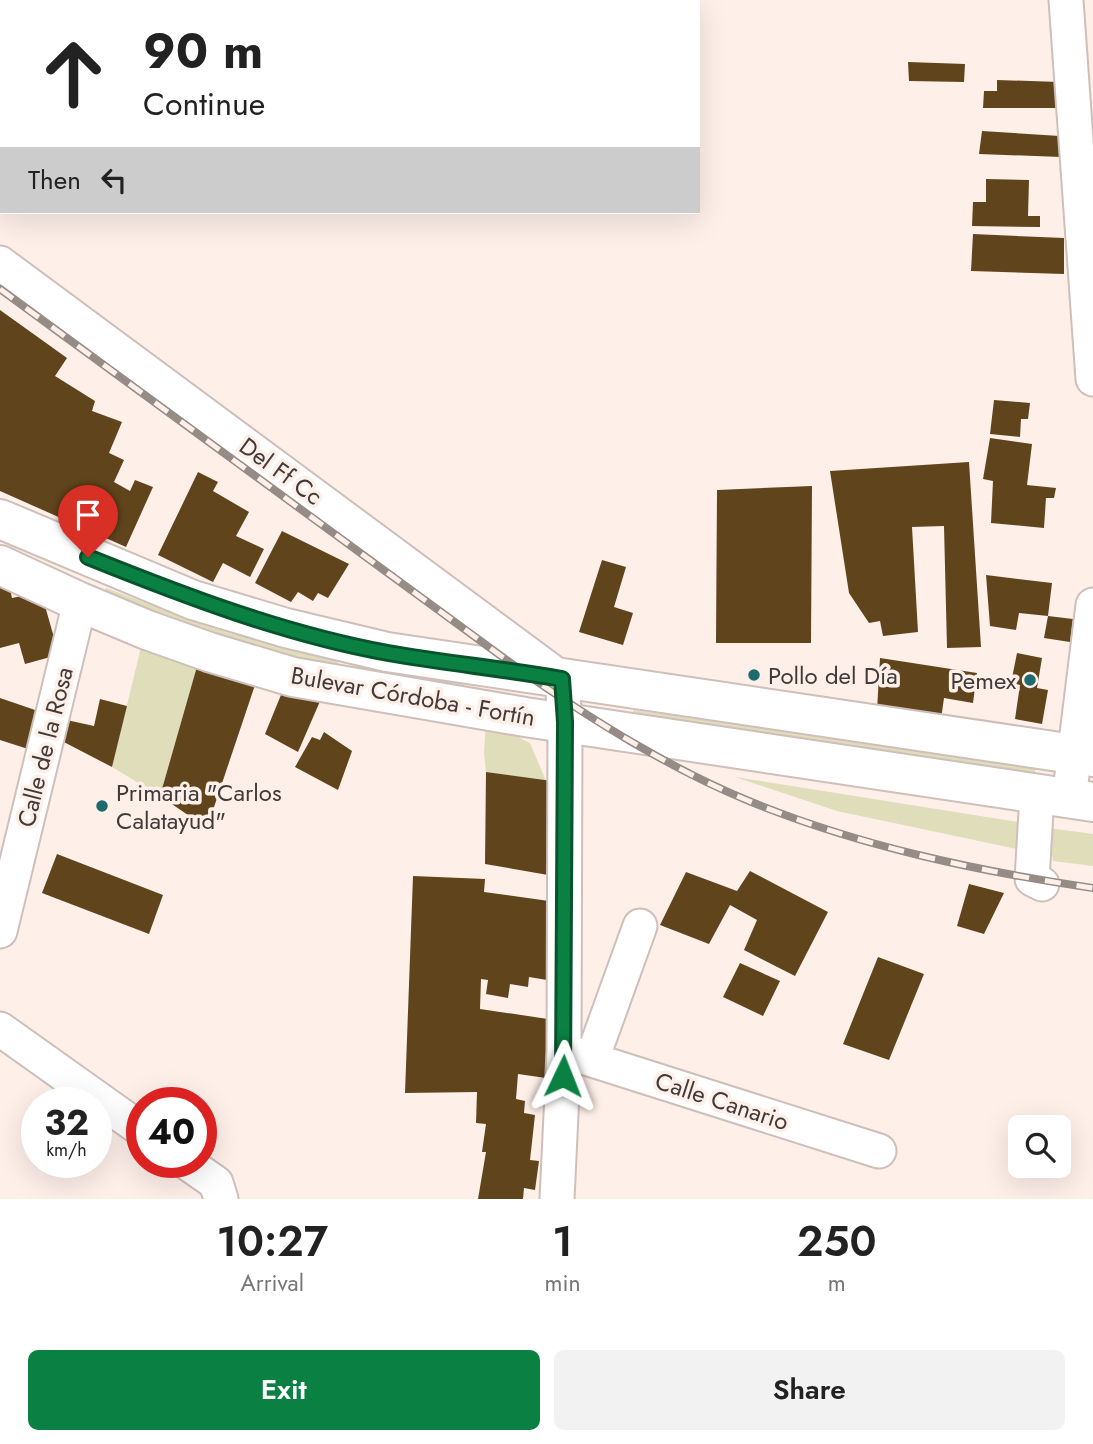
<!DOCTYPE html>
<html lang="en">
<head>
<meta charset="utf-8">
<style>
  body { margin:0; font-family:Jost,sans-serif; background:#f2f2f2; color:#222; height:100vh; display:flex; flex-direction:column; font-size:26px; white-space:nowrap }
  * { box-sizing:border-box; margin:0 }
  p { font-size:23px; color:#767676 }
  .icon { flex:none; width:38px; height:38px; fill:none; stroke:currentColor; stroke-width:2; stroke-linecap:round; stroke-linejoin:round }
  .map { position:relative; height:1199px; overflow:hidden }
  .details { display:flex; flex-direction:column; background:#fff; flex:1 }
  .details>* { flex:none }
  .hud { position:absolute; left:0px; top:0px; width:700px; height:214px; box-shadow:0 7px 28px #0002; background:#fff; color:#222; overflow:hidden }
  .fabs { position:absolute; left:1008px; top:1115px; display:grid; gap:14px }
  .fabs a { display:grid; place-items:center; width:63px; height:63px; border-radius:10px; background:#fff; box-shadow:0 7px 28px #0002; font-size:35px }
  .speed { position:absolute; left:21px; top:1087px; display:flex; gap:14px; font-size:35px; font-weight:700; text-align:center }
  .speed>* { display:grid; place-content:center; width:91px; height:91px; border-radius:50%; background:#fff; box-shadow:0 7px 28px #0002; line-height:1 }
  .speed small { font-size:18px; font-weight:400 }
  .speed .limit { border:10px solid #d22; background:#fff; color:#111 }
  .pin { position:absolute; display:grid; place-items:center; width:60px; height:60px; color:#fff; margin:-72px -30px; border-radius:50% 50% 50% 0; rotate:-45deg; box-shadow:0 0 7px #0007 }
  .pin .icon { rotate:45deg }
  .me { position:absolute; width:77px; margin:-38px; rotate:2deg; stroke-linejoin:round; filter:drop-shadow(0 0 5px #0008) }
  .turn { display:flex; align-items:center; gap:24px; height:147px; padding:0 28px; font-size:32px }
  .turn .icon { width:91px; height:91px; stroke-width:2.5 }
  .turn b { display:block; font-size:49px; line-height:60px }
  .then { display:flex; align-items:center; height:66px; padding:0 28px; background:#0003; gap:14px; font-size:26px }
  .eta { display:flex; justify-content:space-evenly; align-items:center; height:119px; text-align:center }
  .eta b { font-size:42px; font-weight:600; line-height:49px }
  .action { display:flex; gap:14px; margin-top:auto; padding:14px 28px }
  .action a { flex:1; height:80px; border-radius:10px; background:#0b8043; color:#fff; font-size:28px; font-weight:600; line-height:80px; text-align:center }
  .action a+a { background:#f2f2f2; color:#222 }
  .map>svg:first-child { display:block }
  .green { fill:#dfddba }
  .building { fill:#60441c }
  .lines { fill:none; stroke-linecap:round; stroke-linejoin:round }
  .minor-casing { stroke:#cebfba; stroke-width:37 }
  .major-casing { stroke:#cebfba; stroke-width:42 }
  .minor { stroke:#fff; stroke-width:33 }
  .major { stroke:#fff; stroke-width:38 }
  .rail-casing { stroke:#958b87; stroke-width:8 }
  .rail { stroke:#feefe9; stroke-width:5; stroke-dasharray:16; stroke-linecap:butt }
  .route-casing { stroke:#07532c; stroke-width:18 }
  .route { stroke:#0b8043; stroke-width:12 }
  .poi-dot { fill:#1e6b6e; stroke:#feefe9; stroke-width:2.5 }
  .labels { text-anchor:middle; dominant-baseline:central; stroke-width:7; stroke-linejoin:round; paint-order:stroke }
  .street-label { font-size:24px; fill:#403a38; stroke:#feefe9 }
  .poi-label { font-size:24px; fill:#403a38; stroke:#feefe9; text-anchor:start }
</style>
</head>
<body>
<div class="map">
<svg width="1093" height="1199" viewBox="0 0 1093 1199">
  <rect width="100%" height="100%" fill="#feefe9"/>
  <!-- green -->
  <path class="green" d="M106 588 226 632 338 661 336 669 224 638 104 595Z
    M142 643 198 663 160 796 112 767Z
    M633 710 1036 764 1035 773 633 717Z
    M486 721 530 743 546 781 486 772 484 753Z
    M735 777 1018 822 1022 850 837 811Z
    M1048 828 1093 834V866L1053 861Z"/>
  <!-- building -->
  <path class="building" d="M908 62 965 64 964 82 909 81Z
    M997 80 1059 82 1060 108H983L984 91H997Z
    M982 131 1060 136 1061 157 979 154Z
    M986 179 1029 180 1028 216H1040V227L972 226 973 202H986Z
    M973 234 1064 238V274L971 271Z
    M0 310 67 358 55 376 95 401 92 411 122 422 109 453 124 460 114 482 130 491 135 480 153 487 126 547 0 491Z
    M994 400 1030 403 1028 419H1021L1020 437 990 434Z
    M990 438 1032 444 1027 485 1056 488 1054 498H1046L1044 528 991 523 993 481 983 479Z
    M969 462 981 647 947 648 944 526 912 527 918 632 883 636 880 621 869 623 849 593 830 471Z
    M198 472 218 482 213 491 249 512 236 536 264 549 250 577 223 563 213 582 158 555Z
    M812 486 811 643H716L717 490Z
    M282 531 349 564 328 598 318 593 313 601 298 592 291 602 255 583Z
    M602 560 626 567 614 607 633 613 623 645 579 632Z
    M986 575 1052 583 1048 616 1019 613 1016 630 990 626Z
    M9 584 12 598 41 592 57 648 54 656 25 664 19 643 0 648V586Z
    M1048 616 1073 619 1070 642 1044 638Z
    M1017 653 1042 658 1037 688 1048 690 1042 724 1015 719 1020 685 1011 683Z
    M880 658 977 673 973 703 944 698 941 719 877 710Z
    M198 663 255 685 207 828 160 796Z
    M283 690 321 699 298 752 265 734Z
    M0 698 38 711 28 749 0 740Z
    M100 699 127 706 112 767 58 739 62 719 94 726Z
    M324 732 352 751 338 790 295 767 312 737 320 740Z
    M486 772 552 781 548 875 485 864Z
    M57 854 163 895 149 934 42 893Z
    M750 871 828 912 795 976 744 950 757 920 730 905 709 944 660 925 686 872 737 891Z
    M413 876 485 879 484 892 549 901 547 980 529 977 528 987 510 984 508 998 486 994 488 980 481 979 480 1009 548 1019 546 1078 518 1074 516 1099 525 1101 524 1113 535 1115 530 1160 539 1161 535 1190 524 1188 523 1199H478L486 1152H482L486 1124 476 1123 477 1092 405 1093Z
    M969 884 1004 893 984 934 957 926Z
    M878 957 924 974 889 1060 843 1044Z
    M740 963 780 981 763 1016 723 997Z"/>
  <g class="lines">
    <defs>
      <path id="minor" d="M1066 0 1093 379
        M0 263 562 679 565 722 564 1051 557 1199
        M1037 795 1032 879 1042 884
        M1069 799 1093 605
        M0 931 80 602
        M0 1029 142 1130
        M564 1051 879 1151
        M592 1059 640 926
        M186 1162 216 1183 221 1199"/>
      <path id="major" d="M0 519 193 600 286 628 387 652 1093 757
        M0 565 80 602 147 630 209 652 293 677 525 717 1093 802"/>
    </defs>
    <!-- minor casing -->
    <use href="#minor" class="minor-casing"/>
    <!-- major casing -->
    <use href="#major" class="major-casing"/>
    <!-- minor -->
    <use href="#minor" class="minor"/>
    <!-- major -->
    <use href="#major" class="major"/>
    <defs>
      <path id="rail" d="M0 289 523 672C594 721 669 768 749 801 859 846 976 871 1093 888"/>
    </defs>
    <!-- rail casing -->
    <use href="#rail" class="rail-casing"/>
    <!-- rail -->
    <use href="#rail" class="rail"/>
  </g>
  <g class="lines">
    <defs>
      <path id="route" d="M88 557C185 596 284 634 388 653 446 663 504 669 562 679L565 722 563 1076"/>
    </defs>
    <!-- route casing -->
    <use href="#route" class="route-casing"/>
    <!-- route -->
    <use href="#route" class="route"/>
  </g>
  <!-- markers -->
  <g class="poi-dot">
    <circle cx="754" cy="675" r="7"/>
    <circle cx="1030" cy="680" r="7"/>
    <circle cx="102" cy="806" r="7"/>
  </g>
  <g class="labels">
    <!-- street labels -->
    <g class="street-label">
      <text transform="translate(281 471) rotate(36)">Del Ff Cc</text>
      <text transform="translate(413 696) rotate(10)">Bulevar Córdoba - Fortín</text>
      <text transform="translate(45 747) rotate(-76)">Calle de la Rosa</text>
      <text transform="translate(722 1101) rotate(18)">Calle Canario</text>
    </g>
    <!-- poi labels -->
    <g class="poi-label">
      <text x="768" y="675">Pollo del Día</text>
      <text x="1016" y="680" text-anchor="end">Pemex</text>
      <text x="116" y="792">Primaria "Carlos<tspan x="116" dy="28">Calatayud"</tspan></text>
    </g>
  </g>
</svg>
<div class="fabs">
<a><svg class="icon" aria-label="search" viewBox="0 0 24 24"><circle cx="10" cy="10" r="6"/><path d="M15 15l6 6"/></svg></a>
</div>
<div class="speed"><div>32<small>km/h</small></div><div class="limit">40</div></div>
<div class="pin" style="left:88px;top:557px;background:#d93025"><svg class="icon" aria-label="arrive" viewBox="0 0 24 24"><path d="M6 21V4h12l-3 4 3 4H6"/></svg></div>
<svg class="me" style="left:563px;top:1076px" viewBox="-20 -20 40 40"><path d="M0-17L14 15 0 8-14 15z" fill="#0b8043" stroke="#fff" stroke-width="4"/></svg>
<div class="hud">
<div class="turn"><svg class="icon" aria-label="ahead" viewBox="0 0 24 24"><path d="M12 20V5M6 11l6-6 6 6"/></svg><div><b>90 m</b>Continue</div></div>
<div class="then">Then<svg class="icon" aria-label="left" viewBox="0 0 24 24"><path d="M17 20v-9H6M10 6l-5 5 5 5"/></svg></div>
</div>
</div>
<section class="details">
<div class="eta">
<div><b>10:27</b><p>Arrival</p></div>
<div><b>1</b><p>min</p></div>
<div><b>250</b><p>m</p></div>
</div>
<div class="action"><a>Exit</a><a>Share</a></div>
</section>
</body>
</html>
